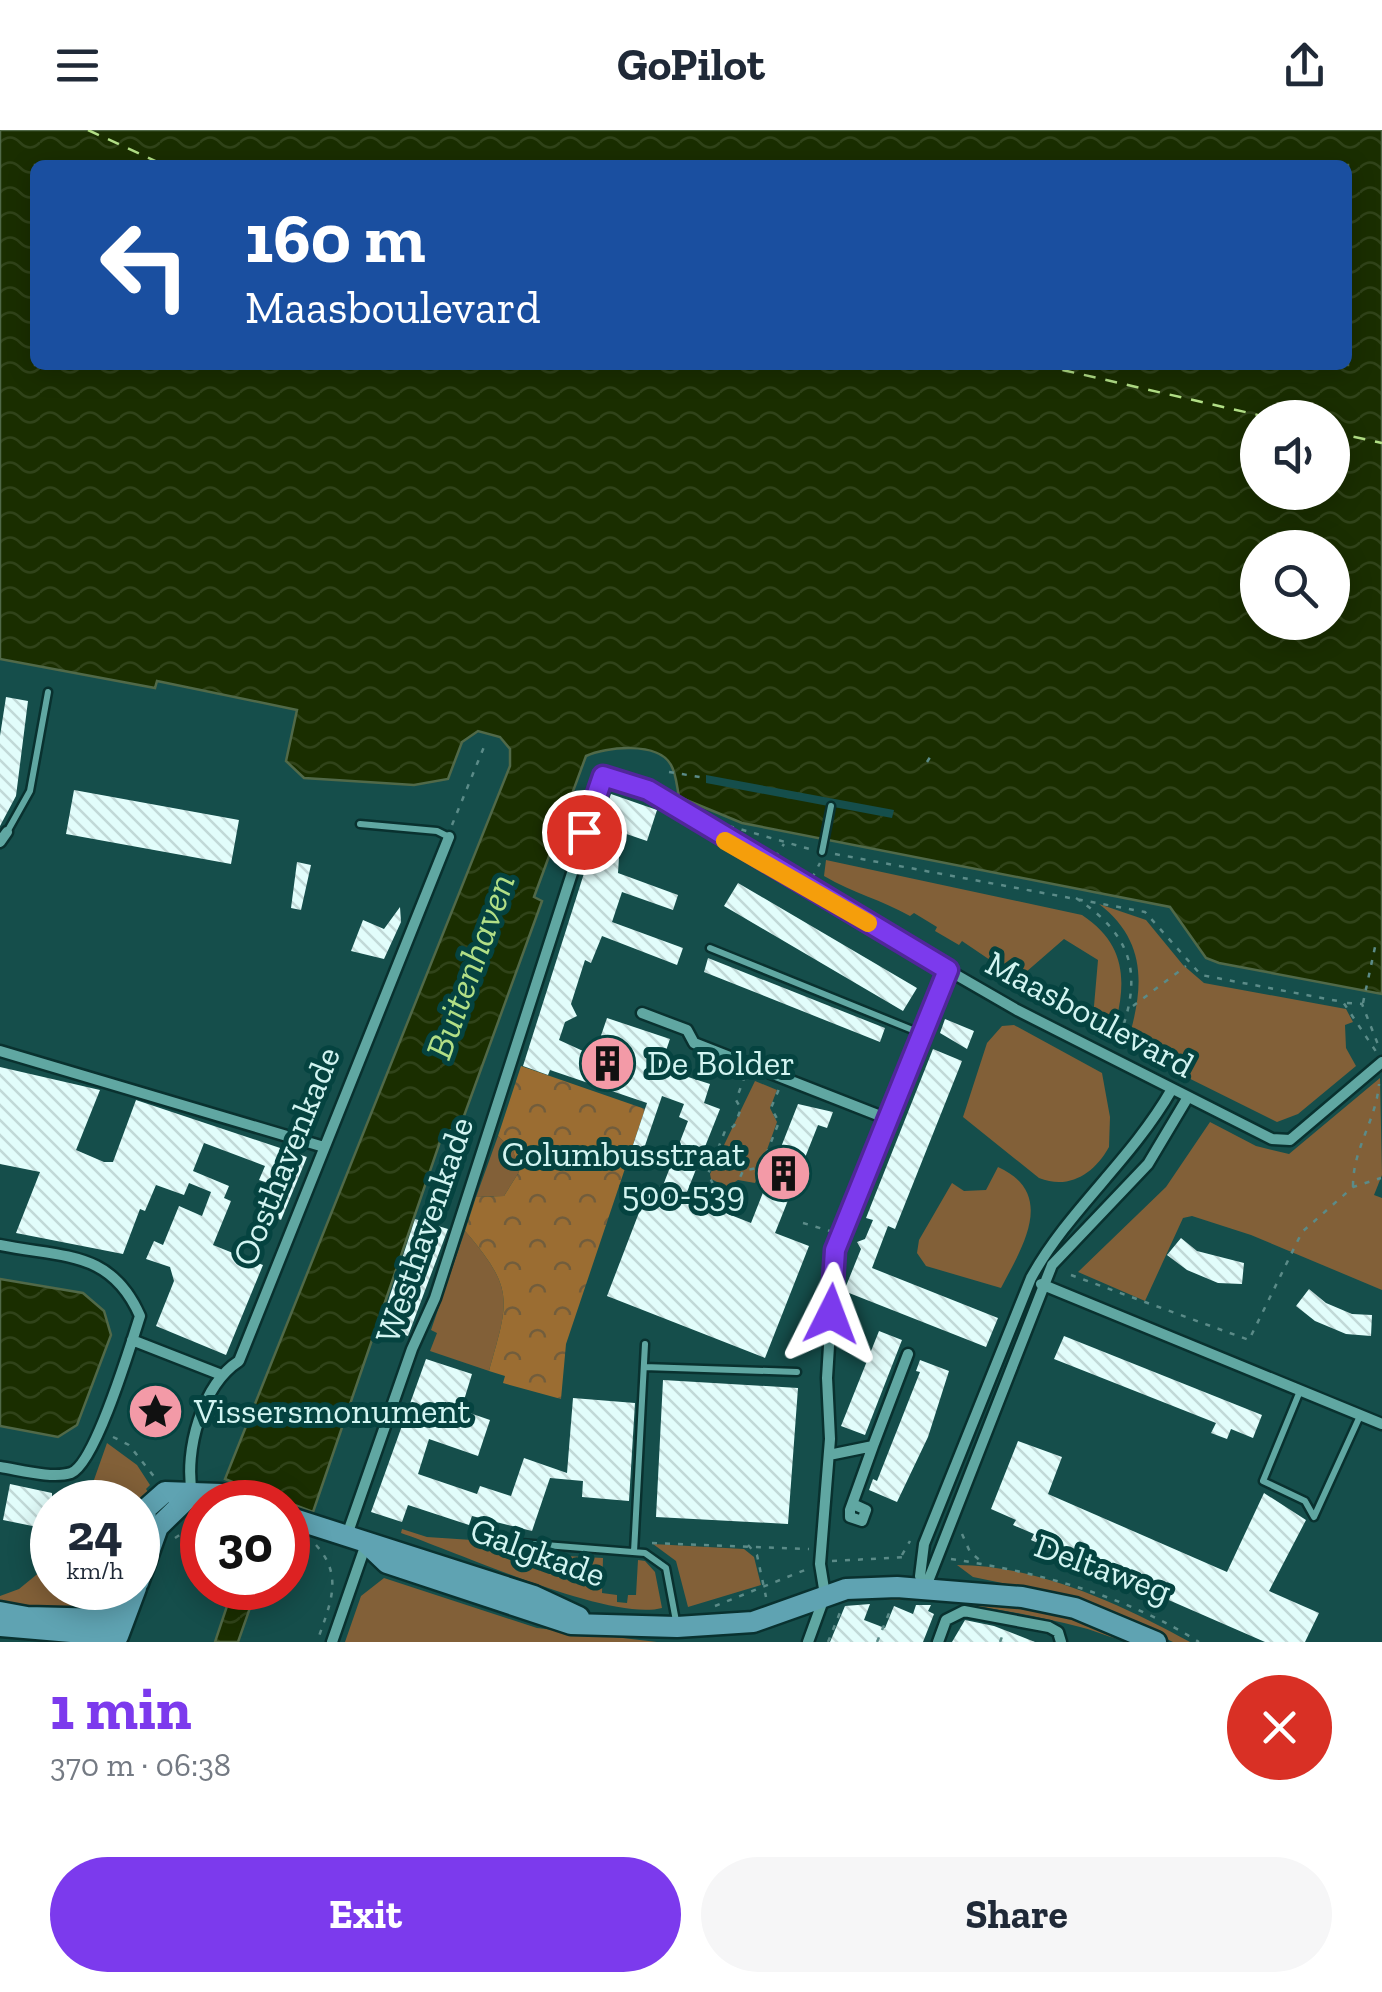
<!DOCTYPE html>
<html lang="en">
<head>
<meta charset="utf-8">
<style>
  body { margin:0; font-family:"Zilla Slab",serif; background:#f6f6f7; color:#1f2937; height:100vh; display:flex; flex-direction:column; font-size:38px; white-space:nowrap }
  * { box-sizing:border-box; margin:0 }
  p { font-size:32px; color:#747a83 }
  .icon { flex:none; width:55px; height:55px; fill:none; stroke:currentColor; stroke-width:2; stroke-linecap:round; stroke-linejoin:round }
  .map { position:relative; height:1512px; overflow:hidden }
  .drawer { display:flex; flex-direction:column; background:#fff; flex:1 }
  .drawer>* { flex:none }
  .top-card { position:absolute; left:30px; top:30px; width:1322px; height:210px; border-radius:15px; box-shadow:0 5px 25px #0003; background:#1a4fa0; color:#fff; overflow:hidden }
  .fabs { position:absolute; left:1240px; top:270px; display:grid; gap:20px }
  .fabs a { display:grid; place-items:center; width:110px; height:110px; border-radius:50%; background:#fff; box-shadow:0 5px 25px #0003; font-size:50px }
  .speed { position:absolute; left:30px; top:1350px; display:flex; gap:20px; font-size:50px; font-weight:700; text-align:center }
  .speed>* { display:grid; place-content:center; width:130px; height:130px; border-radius:50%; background:#fff; box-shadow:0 5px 25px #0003; line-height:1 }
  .speed small { font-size:25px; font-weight:400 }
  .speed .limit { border:15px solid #d22; background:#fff; color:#111 }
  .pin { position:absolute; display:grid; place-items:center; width:85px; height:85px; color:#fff; margin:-42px; border:5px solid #fff; border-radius:50%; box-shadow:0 2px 10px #0007 }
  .me { position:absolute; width:110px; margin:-55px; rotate:3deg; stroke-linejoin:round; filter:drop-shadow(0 0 8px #0008) }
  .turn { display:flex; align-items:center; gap:35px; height:210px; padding:0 50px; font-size:45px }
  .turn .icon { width:130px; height:130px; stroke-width:2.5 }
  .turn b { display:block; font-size:70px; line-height:85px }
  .round { display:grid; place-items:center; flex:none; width:105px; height:105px; border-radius:52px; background:#f6f6f7 }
  .overview { display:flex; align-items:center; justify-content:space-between; height:170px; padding:0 50px }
  h1 { font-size:60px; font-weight:800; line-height:75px; color:#7c3aed }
  .button { display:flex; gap:20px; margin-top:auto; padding:20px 50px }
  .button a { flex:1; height:115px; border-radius:60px; background:#7c3aed; color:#fff; font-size:40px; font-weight:800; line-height:115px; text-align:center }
  .button a+a { background:#f6f6f7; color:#1f2937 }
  header { display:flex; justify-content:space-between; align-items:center; height:130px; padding:0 50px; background:#fff; font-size:45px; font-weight:800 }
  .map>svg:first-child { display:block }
  .green { fill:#826038 }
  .forest { fill:url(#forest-crowns) }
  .water { fill:url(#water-waves); stroke:#516948; stroke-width:2.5; fill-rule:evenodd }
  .pier { fill:#154e4b }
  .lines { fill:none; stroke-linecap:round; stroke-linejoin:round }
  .ferry { stroke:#b2df86; stroke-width:2.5; stroke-dasharray:12 10; stroke-linecap:butt }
  .building { fill:url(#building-back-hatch) }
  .service-casing { stroke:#09312f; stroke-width:11 }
  .minor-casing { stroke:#09312f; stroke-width:15 }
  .secondary-casing { stroke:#09312f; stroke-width:25 }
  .path { stroke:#5b8b88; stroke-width:2.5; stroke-dasharray:5 8; stroke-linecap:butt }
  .service { stroke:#60a7a2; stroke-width:6 }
  .minor { stroke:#60a7a2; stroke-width:10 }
  .secondary { stroke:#5fa3b2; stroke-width:20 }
  .route-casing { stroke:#51269a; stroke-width:25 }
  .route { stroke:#7c3aed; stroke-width:18 }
  .slow { stroke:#f59e0b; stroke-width:18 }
  .labels { text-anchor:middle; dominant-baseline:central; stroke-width:10; stroke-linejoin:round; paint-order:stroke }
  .street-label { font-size:35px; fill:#d2f4f1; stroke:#054340 }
  .poi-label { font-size:35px; fill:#d2f4f1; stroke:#054340; text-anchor:start }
  .water-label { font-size:38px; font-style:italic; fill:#b2df86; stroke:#054340 }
</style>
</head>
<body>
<header><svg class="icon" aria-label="menu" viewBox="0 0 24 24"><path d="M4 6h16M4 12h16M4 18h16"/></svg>GoPilot<svg class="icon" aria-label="share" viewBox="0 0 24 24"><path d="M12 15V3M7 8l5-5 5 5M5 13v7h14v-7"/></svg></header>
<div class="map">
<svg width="1382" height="1512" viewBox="0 0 1382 1512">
  <defs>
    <pattern id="forest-crowns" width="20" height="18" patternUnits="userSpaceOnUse" patternTransform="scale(2.5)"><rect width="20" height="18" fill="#9b6d32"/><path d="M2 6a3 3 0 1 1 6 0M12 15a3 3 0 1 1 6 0" fill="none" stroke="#725d3c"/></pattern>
    <pattern id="water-waves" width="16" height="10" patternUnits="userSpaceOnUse" patternTransform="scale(2.5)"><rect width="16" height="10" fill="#1a2e00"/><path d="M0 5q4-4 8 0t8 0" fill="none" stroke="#304319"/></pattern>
    <pattern id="building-back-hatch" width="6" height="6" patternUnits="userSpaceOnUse" patternTransform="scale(2.5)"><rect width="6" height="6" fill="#e2fdfb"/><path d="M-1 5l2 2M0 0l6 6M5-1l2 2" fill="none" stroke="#c1d9d7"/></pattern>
  </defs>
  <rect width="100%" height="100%" fill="#154e4b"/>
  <!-- green -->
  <path class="green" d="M826 730 1082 785C1131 817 1126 860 1111 909L1092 899 1098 830 1064 809 1018 849 962 811 959 815 935 801 937 797 914 783 910 786C882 770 853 763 824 746Z
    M1099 774 1146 790 1183 835 1204 853 1346 879 1353 892 1345 895 1346 918 1356 936 1298 984 1277 992 1126 917C1143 863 1150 813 1099 774Z
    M1014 895 1102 943 1110 987 1109 1017C1094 1044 1069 1060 1039 1048L963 987 987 913 1002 896Z
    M1380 948 1382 1045 1374 1065 1382 1068V1160L1251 1105 1192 1086 1183 1088 1145 1171 1078 1142 1166 1057 1210 992 1256 1016 1289 1024Z
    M755 951 777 960 770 978 777 992 755 1053 738 1050 727 1057 711 1049 710 1044Z
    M498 1006 513 1020 519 1042 504 1066 476 1067Z
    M998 1037C1058 1064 1021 1119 1001 1158L926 1136 917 1123 919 1110 952 1053 964 1061 986 1060Z
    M465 1101C515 1159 509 1170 489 1241L430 1221 437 1203 431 1200Z
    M107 1313 137 1335 150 1355 146 1359 150 1365 138 1380V1372H98L89 1364Z
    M402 1399 427 1407 472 1410 510 1423 603 1428 602 1463 617 1465V1472L627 1473 628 1465H636L638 1430 645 1431 655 1442 662 1478C610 1492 460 1423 401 1403Z
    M653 1414 744 1419 754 1427 761 1455 688 1477 676 1431Z
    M52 1432V1458H108L89 1480 0 1477V1466L19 1459Z
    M957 1435C1037 1435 1121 1474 1190 1512H1173L1103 1478 1071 1467 973 1447Z
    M384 1448 537 1498 657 1512H345L361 1466Z
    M846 1464C946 1469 1047 1469 1140 1512 1117 1512 1101 1502 1080 1497 1005 1478 923 1465 846 1471Z"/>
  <!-- forest -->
  <path class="forest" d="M521 936 645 979 566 1214 561 1269 503 1253 505 1246 489 1241C509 1170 515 1159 465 1101L476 1067 504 1066 519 1042 513 1020 498 1006Z"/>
  <!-- water -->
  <path class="water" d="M0 0H1382V864L1219 833 1206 828 1170 777 742 693 679 667C677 657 676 643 671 635 658 611 605 617 586 626L534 767 542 771 460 997 443 1003 313 1382 287 1372H266L268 1366 225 1349 510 636V619L500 607 478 601 462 612 448 649 414 655 304 648 286 631 297 580 157 551 155 558 0 529ZM35 35H1348V235H35ZM1258 288H1332V362H1258ZM1258 418H1332V492H1258Z
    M0 1149 83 1163 104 1181 111 1205 77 1295 58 1307 0 1296Z
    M233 1458H257L238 1512H215Z"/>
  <!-- pier -->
  <path class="pier" d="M706 645 894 680 892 688 706 653Z"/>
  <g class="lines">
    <!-- ferry -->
    <path class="ferry" d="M88 0 164 35
      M1041 235 1271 288
      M1332 302 1382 313"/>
  </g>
  <!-- building -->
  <path class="building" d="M6 567 28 571 16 666 0 696V606Z
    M74 660 239 690 231 734 66 704Z
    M611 664 657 680 647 711 600 695Z
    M592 718 619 727 618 743 678 765 673 780 622 762 612 792 683 818 677 835 602 806 591 833 585 830 571 874 577 886 565 892 559 910 594 926 607 888 670 909 660 938 710 954 704 973 720 979 685 1067 751 1093 798 974 833 982 827 998 818 995 775 1103 809 1116 765 1228 607 1166 645 1067 654 1054 662 1058 688 991 679 987 684 974 662 966 638 1036 627 1033 647 973 550 940 548 945 523 936Z
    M297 732 311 735 301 780 291 778Z
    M738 753 917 858 903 881 724 776Z
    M400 777 401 792 384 829 351 821 363 790 384 799Z
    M708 828 885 898 880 912 704 842Z
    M945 889 974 901 967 919 940 903Z
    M933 919 962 931 895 1099 888 1096 872 1138 998 1188 986 1217 844 1161 861 1119 857 1112 865 1109 873 1090 866 1088Z
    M0 937 100 960 76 1020 104 1032H113L136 970 307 1027 281 1090 257 1081 268 1053 259 1050 265 1036 204 1013 193 1041 229 1056 224 1068 231 1071 213 1115 263 1135 226 1225 156 1196 174 1151 170 1137 146 1129 154 1111 163 1115 179 1076 202 1086 211 1062 189 1053 184 1065 156 1055 145 1081 140 1079 123 1124 16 1103 40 1042 0 1034Z
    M415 1089 448 1099 408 1206 380 1196Z
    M1181 1108 1197 1121 1244 1133 1242 1154 1218 1153 1187 1140 1167 1125Z
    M1309 1159 1326 1173 1352 1184 1372 1185 1371 1206 1346 1204 1315 1191 1296 1176Z
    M879 1201 902 1210 865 1305 841 1296Z
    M1064 1206 1262 1285 1253 1308 1231 1299 1227 1309 1211 1303 1216 1293 1054 1229Z
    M426 1229 472 1244 461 1280 490 1290 478 1326 429 1309 418 1344 477 1364 480 1356 511 1366 524 1328 567 1343 573 1268 635 1273 629 1371 582 1367 583 1351 550 1348 532 1401 472 1386 469 1395 408 1375 402 1392 371 1382Z
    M920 1230 949 1241 928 1307 897 1372 869 1360 873 1349 877 1351 920 1242 916 1241Z
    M663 1250 798 1258 788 1394 656 1387Z
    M1018 1311 1062 1327 1048 1364 1227 1442 1264 1363 1306 1390 1269 1461 1319 1483 1305 1512H1265L1031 1410 1034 1404 1013 1395 1016 1390 991 1379Z
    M10 1354 52 1363V1400L3 1390Z
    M870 1474 864 1490 885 1498 894 1476 913 1484 916 1475H931L928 1481 934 1484 923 1512H830L845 1476Z
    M965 1490 994 1496 1035 1512H952Z"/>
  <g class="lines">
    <defs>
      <path id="service" d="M360 694 437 701 449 707
        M7 702 30 661 48 562
        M822 722 831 676
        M710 818 920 903
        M644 1237 797 1242
        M1300 1261 1263 1351 1305 1371 1314 1387 1360 1286
        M478 1403 507 1412 645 1423 666 1438 676 1491
        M634 1422 645 1214"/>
      <path id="minor" d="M0 712 7 702
        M642 883 687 900 694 913 888 989
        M0 921 324 1017
        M1172 959C1130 1032 1069 1079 1031 1148L924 1414 920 1446 925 1459 1052 1135 1148 1034 1188 967
        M0 1115C64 1128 111 1120 140 1186 131 1214 95 1334 71 1343 52 1349 20 1340 0 1337
        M1041 1154 1382 1294
        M132 1210 219 1244
        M829 1325 873 1316 908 1224
        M192 1363C184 1321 202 1255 239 1231L449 707
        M855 1375 866 1380 862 1391 850 1387V1380L873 1316
        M347 1405 412 1219 435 1168 603 647 648 660 769 737 1017 880 1272 1009 1290 1010 1382 932
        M332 1512 366 1414
        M808 1512 825 1465 820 1434 830 1309 827 1248 835 1120 947 840
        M938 1512 946 1490 964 1481 1049 1497 1058 1502 1061 1512"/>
      <path id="secondary" d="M288 1387 534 1466 579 1487
        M138 1399 148 1377 165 1362 221 1364 243 1372
        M366 1413 387 1433 571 1494 677 1497 753 1492 846 1459 897 1457 1022 1467 1075 1478 1156 1512
        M138 1453 158 1397 192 1364
        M0 1482 27 1487 106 1489 116 1458
        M0 1496 118 1506 136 1458"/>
    </defs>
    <!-- service casing -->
    <use href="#service" class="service-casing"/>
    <!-- minor casing -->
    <use href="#minor" class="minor-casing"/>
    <!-- secondary casing -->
    <use href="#secondary" class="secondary-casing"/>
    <!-- path -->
    <path class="path" d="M927 632 934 621
      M669 642 706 648
      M452 695 486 612
      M729 696 813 720
      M835 724 1145 782 1201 845 1343 872 1377 923
      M775 727 784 714
      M812 748 820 733
      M1076 768C1137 808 1143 850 1116 915
      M1347 873 1362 874 1379 917
      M1363 873 1375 817
      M1133 876 1186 836
      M745 946 736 970 741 979 734 996 725 1001 708 1044 713 1054 727 1059 737 1054 743 1041 761 1037 779 992 771 978 779 959
      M1353 1056C1353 1018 1376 991 1379 954
      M803 1093 830 1101
      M1071 1145 1249 1210 1302 1102 1353 1057 1381 1048
      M113 1307 129 1315 156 1349
      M185 1394 195 1419 196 1441
      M962 1404 970 1422 983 1433
      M175 1408 202 1390
      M652 1413 809 1419
      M316 1415C345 1447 329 1476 317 1512
      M748 1415 757 1425 766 1467
      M902 1425 910 1411
      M951 1429C1038 1442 1124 1465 1199 1512
      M832 1431 908 1427
      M715 1476 810 1438
      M828 1512 841 1480
      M877 1512 892 1476
      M1000 1512 1003 1504"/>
    <!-- service -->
    <use href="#service" class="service"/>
    <!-- minor -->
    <use href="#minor" class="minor"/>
    <!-- secondary -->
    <use href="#secondary" class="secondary"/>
  </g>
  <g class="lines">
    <defs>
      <path id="route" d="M584 702 603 646 648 660 948 840 835 1120 831 1184"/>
    </defs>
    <!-- route casing -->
    <use href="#route" class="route-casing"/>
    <!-- route -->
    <use href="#route" class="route"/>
    <!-- slow -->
    <path class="slow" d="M725 711 868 793"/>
  </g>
  <!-- icons -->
  <defs>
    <symbol id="building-disc" viewBox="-11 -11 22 22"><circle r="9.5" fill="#f39aa7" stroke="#054340"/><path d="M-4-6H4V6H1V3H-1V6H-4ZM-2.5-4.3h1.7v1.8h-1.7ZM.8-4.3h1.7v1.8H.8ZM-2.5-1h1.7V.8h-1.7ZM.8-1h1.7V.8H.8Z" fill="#111"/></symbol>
    <symbol id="sight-disc" viewBox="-11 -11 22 22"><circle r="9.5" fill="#f39aa7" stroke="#054340"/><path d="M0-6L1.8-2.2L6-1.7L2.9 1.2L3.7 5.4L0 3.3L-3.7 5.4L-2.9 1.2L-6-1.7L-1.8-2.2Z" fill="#111"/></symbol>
  </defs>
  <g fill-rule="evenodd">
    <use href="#building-disc" x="576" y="902" width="63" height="63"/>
    <use href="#building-disc" x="752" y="1012" width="63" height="63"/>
    <use href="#sight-disc" x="124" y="1250" width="63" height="63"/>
  </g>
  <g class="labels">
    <!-- street labels -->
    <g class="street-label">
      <text transform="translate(1090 884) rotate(28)">Maasboulevard</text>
      <text transform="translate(286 1026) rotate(-68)">Oosthavenkade</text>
      <text transform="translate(424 1100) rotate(-71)">Westhavenkade</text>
      <text transform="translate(538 1422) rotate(20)">Galgkade</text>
      <text transform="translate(1103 1438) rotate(20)">Deltaweg</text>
    </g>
    <!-- poi labels -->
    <g class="poi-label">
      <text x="647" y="933">De Bolder</text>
      <text x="745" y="1024" text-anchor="end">Columbusstraat<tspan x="745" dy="40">500-539</tspan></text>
      <text x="194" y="1281">Vissersmonument</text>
    </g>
    <!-- water labels -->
    <g class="water-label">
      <text transform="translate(470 836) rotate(-70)">Buitenhaven</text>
    </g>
  </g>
</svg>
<div class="fabs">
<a><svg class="icon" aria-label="sound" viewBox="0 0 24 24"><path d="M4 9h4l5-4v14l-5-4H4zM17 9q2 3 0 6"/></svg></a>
<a><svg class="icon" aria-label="search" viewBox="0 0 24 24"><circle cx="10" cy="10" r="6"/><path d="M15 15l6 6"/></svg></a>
</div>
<div class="speed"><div>24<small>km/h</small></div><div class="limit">30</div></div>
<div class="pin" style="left:584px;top:702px;background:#d93025"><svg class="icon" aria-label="arrive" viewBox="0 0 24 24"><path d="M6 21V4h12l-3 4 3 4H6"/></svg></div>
<svg class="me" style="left:831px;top:1184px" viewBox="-20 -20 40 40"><path d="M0-17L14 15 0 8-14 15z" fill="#7c3aed" stroke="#fff" stroke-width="4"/></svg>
<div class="top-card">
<div class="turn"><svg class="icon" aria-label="left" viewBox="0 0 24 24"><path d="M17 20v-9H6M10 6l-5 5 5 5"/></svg><div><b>160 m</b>Maasboulevard</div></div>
</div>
</div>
<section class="drawer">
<div class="overview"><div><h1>1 min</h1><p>370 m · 06:38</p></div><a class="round" style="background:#d93025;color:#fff"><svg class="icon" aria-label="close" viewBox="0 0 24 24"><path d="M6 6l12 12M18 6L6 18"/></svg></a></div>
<div class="button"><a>Exit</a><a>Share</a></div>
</section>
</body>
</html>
